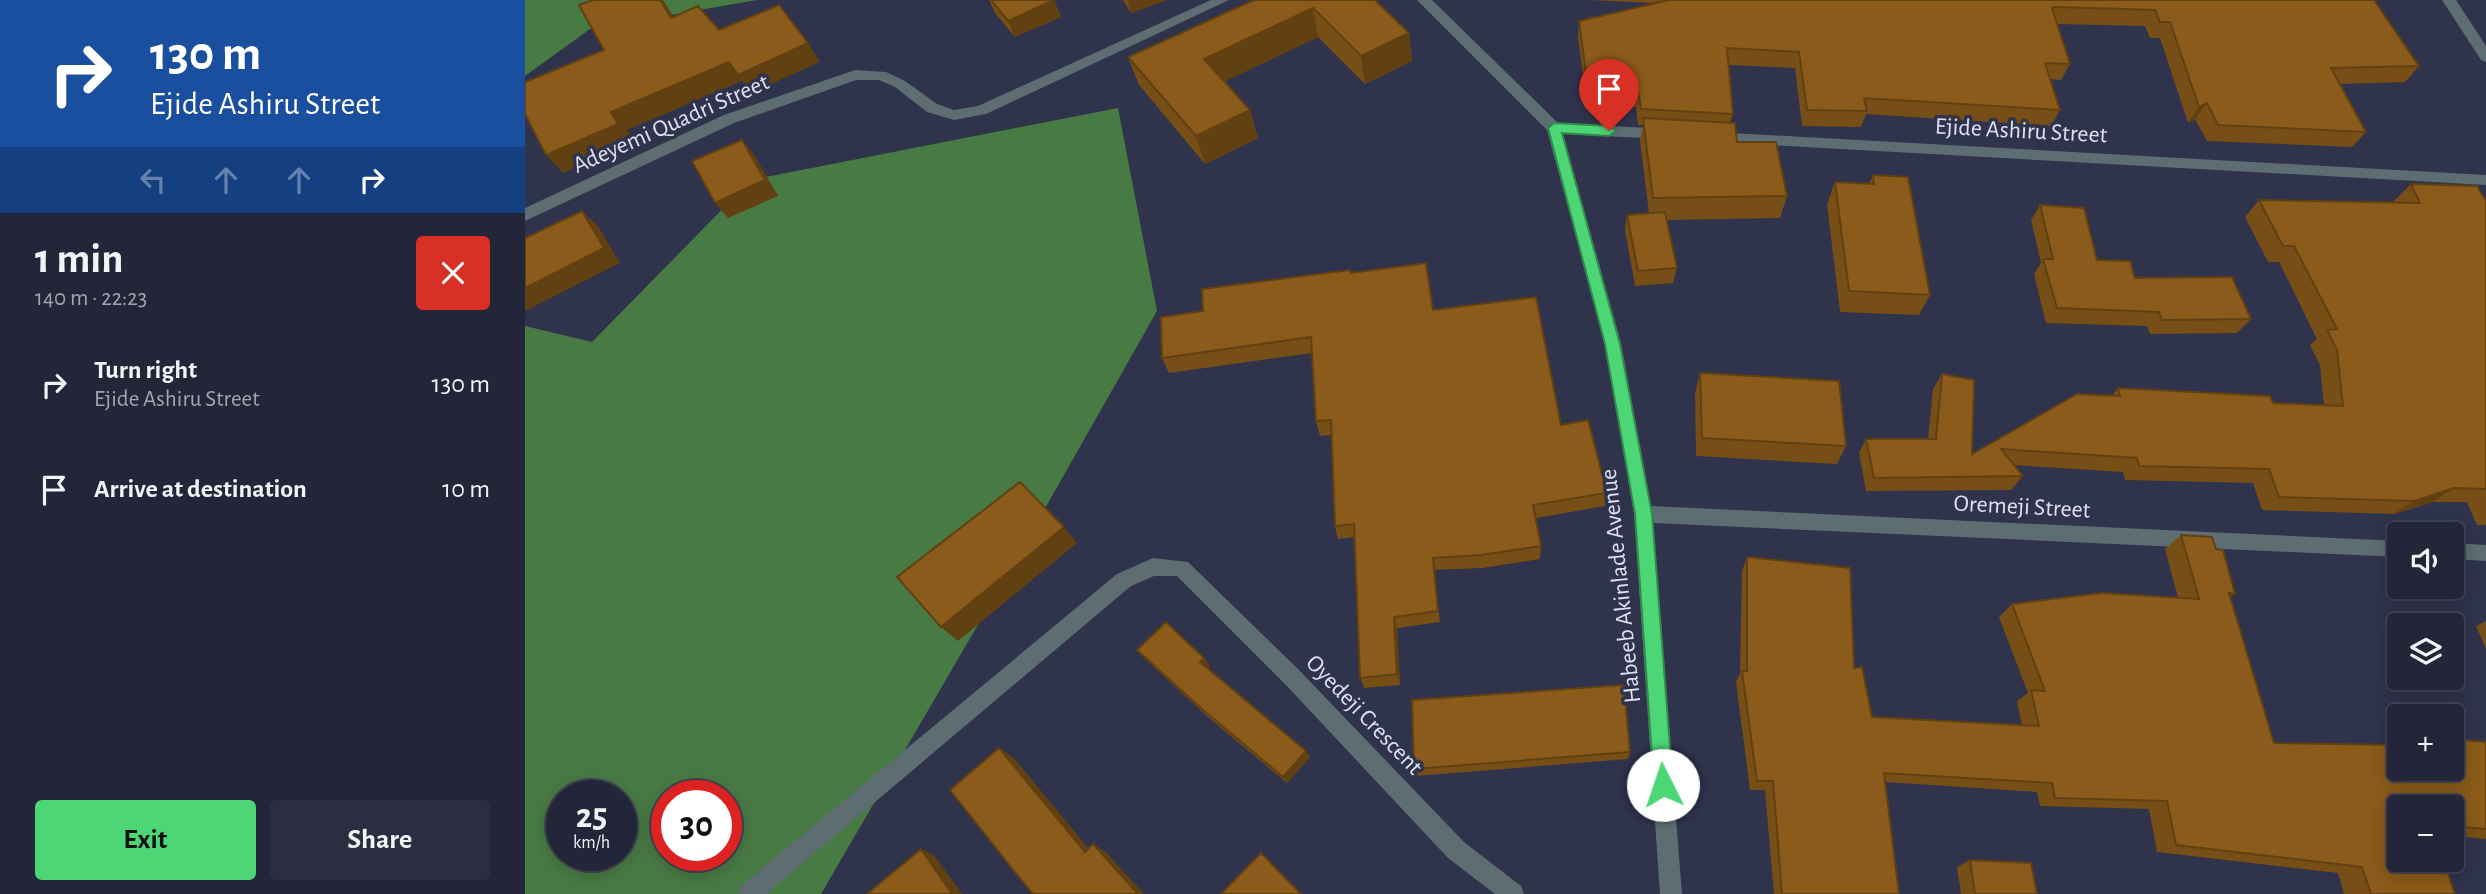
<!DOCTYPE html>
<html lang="en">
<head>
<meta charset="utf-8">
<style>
  body { margin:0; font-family:"Alegreya Sans",sans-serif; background:#2b2e41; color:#f1f3f6; height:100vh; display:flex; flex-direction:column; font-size:26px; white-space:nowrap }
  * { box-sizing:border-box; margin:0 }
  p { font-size:23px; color:#a3a5ae }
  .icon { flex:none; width:38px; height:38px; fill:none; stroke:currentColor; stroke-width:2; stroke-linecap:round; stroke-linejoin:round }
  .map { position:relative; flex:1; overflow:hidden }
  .side { display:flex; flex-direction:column; background:#232639; width:525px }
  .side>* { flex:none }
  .guide { background:#1a4fa0; color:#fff; overflow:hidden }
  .tools { position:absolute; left:1862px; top:522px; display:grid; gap:14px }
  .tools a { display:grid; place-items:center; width:77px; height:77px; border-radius:7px; background:#232639; box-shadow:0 4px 18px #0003,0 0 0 2px #404353; font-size:35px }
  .speed { position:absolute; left:21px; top:780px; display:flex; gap:14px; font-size:35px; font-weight:700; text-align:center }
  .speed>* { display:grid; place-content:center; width:91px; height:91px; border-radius:50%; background:#232639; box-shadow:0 4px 18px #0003,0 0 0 2px #404353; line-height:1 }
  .speed small { font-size:18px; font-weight:400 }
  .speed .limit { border:10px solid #d22; background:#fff; color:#111 }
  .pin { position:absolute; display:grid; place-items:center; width:60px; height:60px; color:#fff; margin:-72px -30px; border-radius:50% 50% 50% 0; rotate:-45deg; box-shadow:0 0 7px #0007 }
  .pin .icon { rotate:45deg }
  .me { position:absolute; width:77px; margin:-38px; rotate:356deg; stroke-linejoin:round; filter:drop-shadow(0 0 5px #0008) }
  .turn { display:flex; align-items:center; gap:24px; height:147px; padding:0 35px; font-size:32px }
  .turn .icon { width:91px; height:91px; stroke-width:2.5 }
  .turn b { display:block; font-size:49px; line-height:60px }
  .lanes { display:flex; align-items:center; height:66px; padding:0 35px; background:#0003; justify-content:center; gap:35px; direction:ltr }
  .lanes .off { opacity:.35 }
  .round { display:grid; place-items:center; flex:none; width:74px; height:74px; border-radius:7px; background:#2b2e41 }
  .overview { display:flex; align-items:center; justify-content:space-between; height:119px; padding:0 35px }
  h1 { font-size:42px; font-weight:700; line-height:52px }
  .button { display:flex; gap:14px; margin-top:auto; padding:14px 35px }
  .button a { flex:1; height:80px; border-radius:7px; background:#4cd676; color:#111; font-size:28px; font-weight:700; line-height:80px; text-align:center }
  .button a+a { background:#2b2e41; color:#f1f3f6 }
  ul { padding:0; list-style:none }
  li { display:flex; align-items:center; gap:21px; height:105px; padding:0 35px }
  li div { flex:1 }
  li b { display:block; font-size:26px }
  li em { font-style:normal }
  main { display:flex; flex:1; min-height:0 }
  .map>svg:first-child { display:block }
  .forest { fill:#487a44; fill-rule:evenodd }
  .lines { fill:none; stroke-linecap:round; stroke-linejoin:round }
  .minor { fill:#5d6d71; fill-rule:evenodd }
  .wall { fill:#774e16 }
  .shaded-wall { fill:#614012 }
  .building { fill:#8a5b1a; stroke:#614012; stroke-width:2 }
  .route { fill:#4cd676; stroke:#318b4d; stroke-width:2 }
  .labels { text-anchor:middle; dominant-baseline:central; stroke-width:7; stroke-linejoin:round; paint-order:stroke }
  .street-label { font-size:24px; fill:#dee1f2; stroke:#2f334c }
</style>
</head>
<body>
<main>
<section class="side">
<div class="guide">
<div class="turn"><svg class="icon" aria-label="right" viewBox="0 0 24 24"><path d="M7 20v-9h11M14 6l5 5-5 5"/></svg><div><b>130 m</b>Ejide Ashiru Street</div></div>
<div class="lanes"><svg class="icon off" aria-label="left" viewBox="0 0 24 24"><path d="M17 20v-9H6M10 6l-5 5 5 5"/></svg><svg class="icon off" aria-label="ahead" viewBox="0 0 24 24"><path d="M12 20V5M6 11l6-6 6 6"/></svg><svg class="icon off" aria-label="ahead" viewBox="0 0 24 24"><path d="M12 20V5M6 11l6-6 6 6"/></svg><svg class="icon" aria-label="right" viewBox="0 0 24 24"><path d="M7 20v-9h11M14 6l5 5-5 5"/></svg></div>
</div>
<div class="overview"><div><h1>1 min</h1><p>140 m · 22:23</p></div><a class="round" style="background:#d93025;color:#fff"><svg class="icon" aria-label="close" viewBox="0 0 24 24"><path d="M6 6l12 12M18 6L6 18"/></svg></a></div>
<ul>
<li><svg class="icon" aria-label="right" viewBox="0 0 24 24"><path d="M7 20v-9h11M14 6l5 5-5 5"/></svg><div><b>Turn right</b><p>Ejide Ashiru Street</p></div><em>130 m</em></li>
<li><svg class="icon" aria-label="arrive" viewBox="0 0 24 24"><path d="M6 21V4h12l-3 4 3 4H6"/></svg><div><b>Arrive at destination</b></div><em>10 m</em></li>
</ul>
<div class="button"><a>Exit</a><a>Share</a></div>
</section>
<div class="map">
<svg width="1961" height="894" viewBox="0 0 1961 894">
  <rect width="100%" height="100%" fill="#2f334c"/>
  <!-- forest -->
  <path class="forest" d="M0 0H232L65 29 0 76Z
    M593 108 632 311 489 563 296 894H0V326L67 342 226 180ZM37 796H96V856H37ZM142 796H201V856H142Z"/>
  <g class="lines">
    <!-- minor -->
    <path class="minor" d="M686 0H704L461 114 429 120 402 112 370 87 354 80H331L209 123 0 221V208L199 115 330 70 361 72 380 81 412 104 429 110 453 106Z
      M892 0H907L1033 123 1140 129 1147 134 1140 139 1038 134 1096 343 1126 506 1874 541V557L1128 523 1157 894H1135L1109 514 1080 343 1022 130Z
      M1917 0H1931L1961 46V62L1956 60Z
      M1189 132 1961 175V185L1189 142 1182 137Z
      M1927 543 1961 545V561L1927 559Z
      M628 558 663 562 774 670 939 842 996 886 999 894H970L923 858 760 684 652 576H629L606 586 241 894H213L216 886 592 574Z"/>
  </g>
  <!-- wall -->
  <path class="wall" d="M464 0H529L536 17 490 37 470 13Z
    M598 0H642L606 13Z
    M729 0H850L884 33 887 61 840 84 793 37 700 81 725 110 733 138 680 164 614 85 603 57Z
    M1064 0H1849L1894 66 1880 82 1815 84 1841 132 1827 147 1682 141 1670 119 1663 123 1635 38H1625L1620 26 1532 24 1545 64 1536 80 1525 79 1535 110 1526 126 1341 114 1336 127 1277 126 1270 68 1203 65 1208 114 1205 123 1212 142 1262 196 1255 218 1142 220 1152 268 1148 283 1110 286 1100 230 1102 215 1124 213 1115 141 1118 125H1113L1111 107 1075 108 1074 97H1061L1053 37 1054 21 1129 3Z
    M1348 175 1405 295 1394 315 1315 312 1302 204 1310 182 1344 184Z
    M1886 184 1961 201V525H1952L1942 502H1908L1869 514 1737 510 1728 483 1600 480 1598 472 1489 465 1498 476 1486 490 1341 491 1334 453 1341 439H1403L1408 389 1417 374 1447 454 1587 396 1593 388 1748 403 1799 406 1795 365 1785 345 1792 339 1754 262H1743L1720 217 1734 200 1869 202V201Z
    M1515 205 1572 260 1610 278 1726 319 1712 333 1625 334 1622 326 1521 323 1509 274 1516 263 1506 220Z
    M826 273 908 310 1036 425 1082 493 1080 506 1011 518 1016 546 1015 559 957 568 909 570 915 622 872 628 875 685 839 688 835 678 830 537 813 539 810 526 806 435 795 436 791 421 787 353 644 373 637 358 678 311Z
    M1175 373 1321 446 1312 464 1171 456 1170 393Z
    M1656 535 1691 549 1710 594 1705 597 1749 743 1874 768 1961 742V839L1927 836V807H1874L1930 894H1819L1813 873 1632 852 1624 809 1515 806 1512 792 1360 782 1374 894H1249L1240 790H1225L1211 682 1215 674 1217 571 1222 557 1329 668 1347 717 1497 725 1492 701 1503 693 1474 617 1487 604 1653 598 1640 549Z
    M1961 621V649L1951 626Z
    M612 650 679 658 685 666 682 668 785 757 762 783 683 717 619 658Z
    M1105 752 1103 759 890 776 889 769Z
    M1445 860 1512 894H1436L1432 867Z"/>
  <!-- shaded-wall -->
  <path class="shaded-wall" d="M135 0H138L161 36 146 18Z
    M529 0 536 17 490 37 483 21Z
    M602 0H642L606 13Z
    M788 8 793 37 687 87 679 59Z
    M884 33 887 61 840 84 836 56Z
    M283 43 295 62 226 93 217 81 102 130 109 142 38 173 21 155 86 112 204 62Z
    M1682 103 1670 119 1663 123 1674 107Z
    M725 110 733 138 680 164 671 136Z
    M217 140 230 156 253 196 203 218 190 203Z
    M57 211 73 226 95 263 0 311V288Z
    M1929 488 1908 502 1869 514 1889 501Z
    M539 527 552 543 433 641 416 627Z
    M869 617 872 628 875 685 872 674Z
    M679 658 685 666 680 670 675 662Z
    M474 748 489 758 573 860 560 852Z
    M781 751 785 757 762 783 758 777Z
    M568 844 581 852 619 894H613Z
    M396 849 409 855 437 894H427Z"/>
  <!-- building -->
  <path class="building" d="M68 0H135L146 18 173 6 194 30 254 5 283 43 213 75 204 62 86 112 93 124 21 155 0 114V82L79 50 54 5Z
    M466 0H529L483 21Z
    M729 0H850L884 33 836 56 788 8 679 59 725 110 671 136 603 57Z
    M1144 0H1849L1894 66 1806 68 1841 132 1693 125 1682 103 1674 107 1645 22H1635L1630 10 1530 7 1527 8 1545 64 1520 63 1535 110 1339 98 1342 111 1282 110 1274 52 1202 48 1208 114 1116 109 1113 91 1077 93 1075 81H1062L1054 21Z
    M1118 118 1210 123 1212 142H1251L1262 196 1128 198Z
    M217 140 240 180 190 203 167 161Z
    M1348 175 1383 177 1405 295 1324 291 1310 182 1349 184Z
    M1886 184 1952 186 1961 201V489L1929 488 1889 501 1754 497 1744 469 1614 466 1612 458 1476 449 1498 476 1349 478 1341 439H1411L1417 374 1449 380 1447 454 1552 394 1595 396 1593 388 1745 396 1748 403 1818 406 1812 350 1802 330 1812 329 1769 246H1758L1734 200 1895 203Z
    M1515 205 1559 208 1572 260 1605 261 1610 278 1707 277 1726 319 1637 320 1634 312 1532 308 1518 259H1528Z
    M57 211 79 248 0 288V238Z
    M1140 212 1152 268 1113 271 1102 215Z
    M901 263 908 310 1011 297 1036 425 1063 420 1082 493 1008 505 1016 546 956 555 908 558 913 611 869 617 872 674 835 678 829 524 810 526 806 420 791 421 786 337 637 358 636 317 678 311 677 289 825 270 826 273Z
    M1175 373 1314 381 1321 446 1177 438Z
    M495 482 539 527 416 627 372 577Z
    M1656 535 1687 537 1691 549 1698 550 1710 594 1704 593 1749 743 1874 745V768H1927V739L1961 742V829L1927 826V807H1874V859H1918L1930 894H1846L1837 867 1651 845 1642 801 1530 798 1527 783 1359 773 1374 894H1257L1248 781H1232L1217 671H1222V557L1325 568 1329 668 1337 667 1347 717 1514 726 1506 690 1520 691 1487 604 1577 593 1674 599Z
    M641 622 679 658 675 662 781 751 758 777 678 710 612 650Z
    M1099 685 1105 752 889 769 887 700Z
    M474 748 560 852 568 844 613 894H508L489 871 425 790Z
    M396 849 427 894H342Z
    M736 853 776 894H696Z
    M1445 860 1506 863 1512 894H1450Z"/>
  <!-- route -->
  <path class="route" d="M1029 123 1084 126 1091 131 1084 136 1037 133 1095 344 1127 514 1148 785 1145 792 1138 795 1132 792 1129 785 1110 514 1080 344 1023 128Z"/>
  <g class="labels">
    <!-- street labels -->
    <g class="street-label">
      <text transform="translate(146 124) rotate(-24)">Adeyemi Quadri Street</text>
      <text transform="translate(1496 131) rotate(3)">Ejide Ashiru Street</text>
      <text transform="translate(1497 507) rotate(3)">Oremeji Street</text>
      <text transform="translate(1096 586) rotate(-96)">Habeeb Akinlade Avenue</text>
      <text transform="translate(839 715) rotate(46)">Oyedeji Crescent</text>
    </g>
  </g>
</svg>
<div class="tools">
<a><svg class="icon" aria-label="sound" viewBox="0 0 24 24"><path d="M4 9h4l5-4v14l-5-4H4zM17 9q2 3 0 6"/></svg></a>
<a><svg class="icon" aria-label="layers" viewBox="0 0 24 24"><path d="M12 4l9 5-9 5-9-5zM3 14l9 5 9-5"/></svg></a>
<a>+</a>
<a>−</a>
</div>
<div class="speed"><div>25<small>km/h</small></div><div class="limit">30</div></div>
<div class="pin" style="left:1084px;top:131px;background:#d93025"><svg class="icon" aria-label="arrive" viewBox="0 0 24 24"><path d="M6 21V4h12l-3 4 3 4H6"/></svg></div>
<svg class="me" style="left:1138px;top:785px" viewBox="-20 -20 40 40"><circle r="19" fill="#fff"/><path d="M0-13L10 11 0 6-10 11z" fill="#4cd676"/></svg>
</div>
</main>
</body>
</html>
